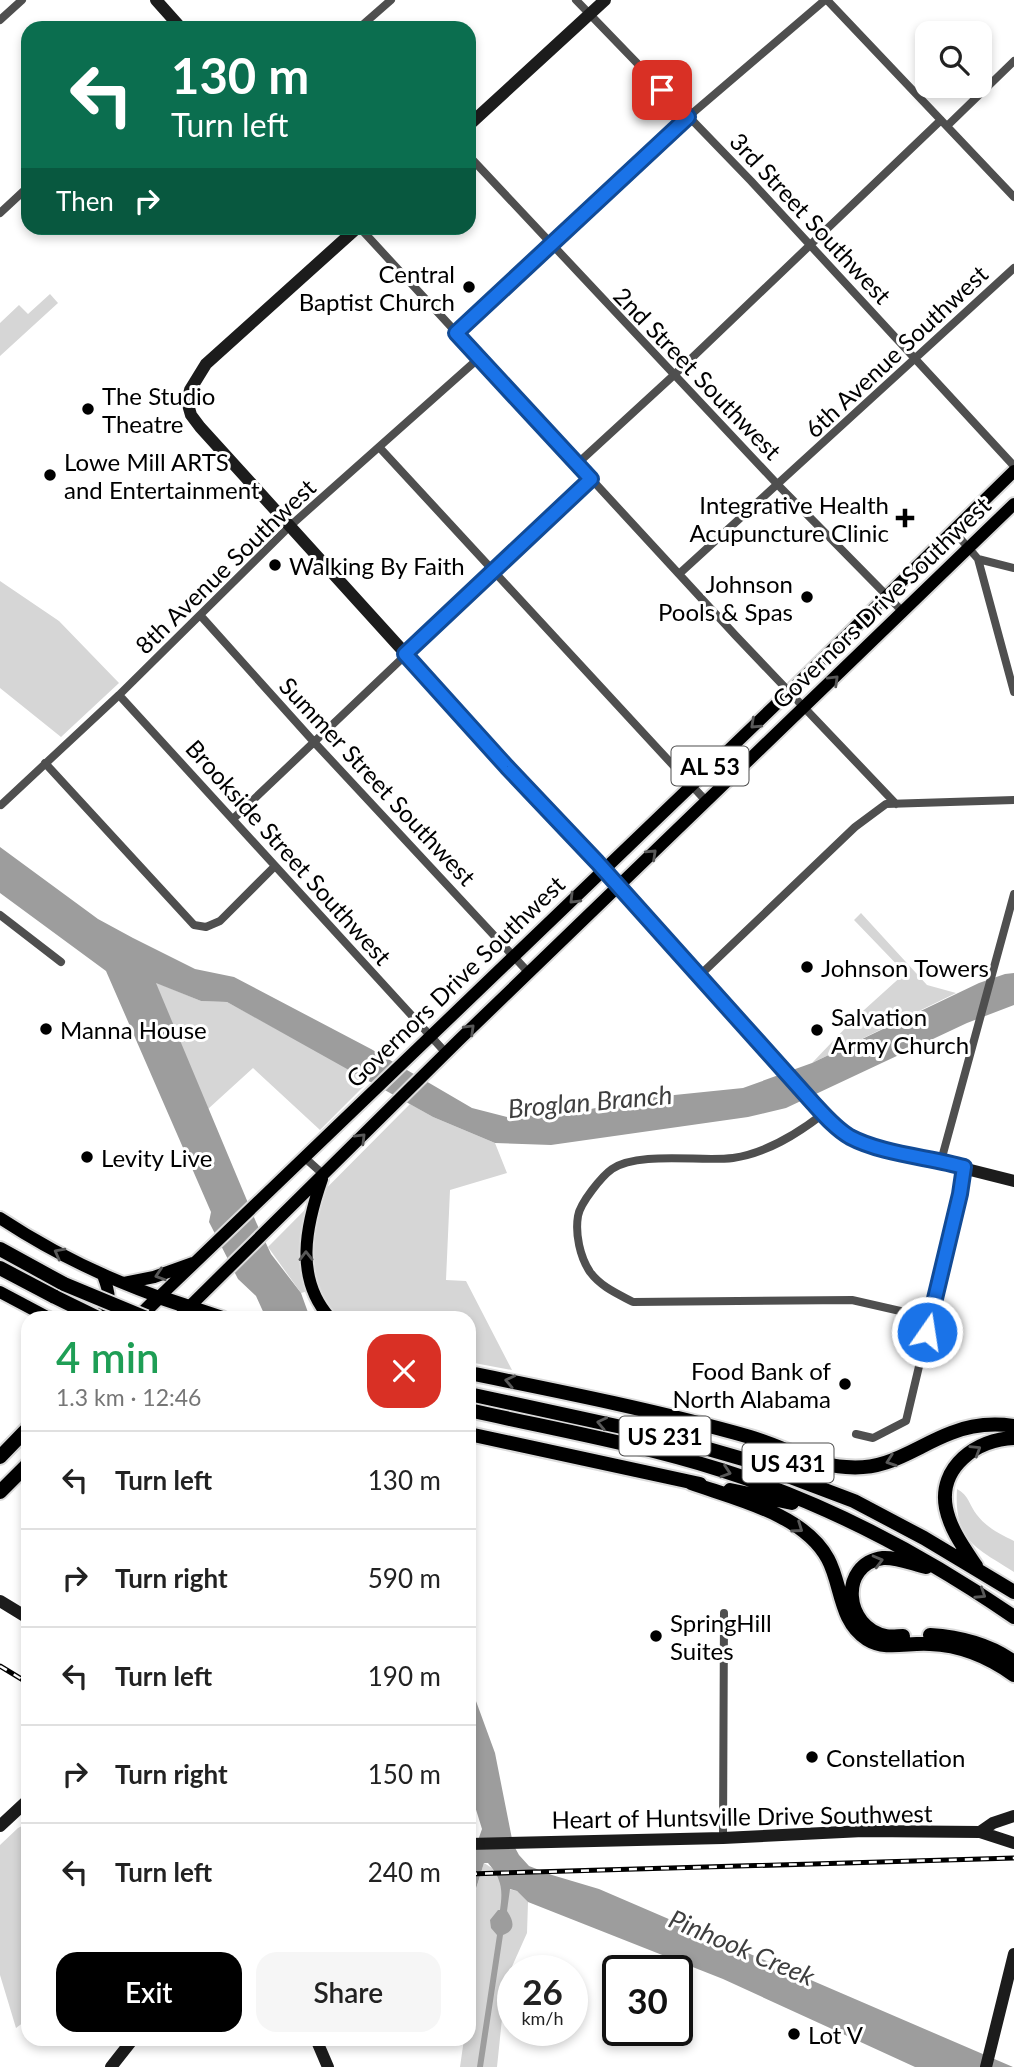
<!DOCTYPE html>
<html lang="en">
<head>
<meta charset="utf-8">
<style>
  body { margin:0; font-family:Lato,sans-serif; background:#f6f6f6; color:#222; height:100vh; display:flex; flex-direction:column; font-size:26px; white-space:nowrap }
  * { box-sizing:border-box; margin:0 }
  p { font-size:23px; color:#767676 }
  .icon { flex:none; width:38px; height:38px; fill:none; stroke:currentColor; stroke-width:2; stroke-linecap:round; stroke-linejoin:round }
  .map { position:relative; flex:1; overflow:hidden }
  .drawer { position:absolute; left:21px; top:1311px; width:455px; height:735px; display:flex; flex-direction:column; background:#fff; border-radius:21px; box-shadow:0 4px 10px #0003 }
  .drawer>* { flex:none }
  .guide { position:absolute; left:21px; top:21px; width:455px; height:214px; border-radius:21px; box-shadow:0 4px 10px #0003; background:#0b6e4f; color:#fff; overflow:hidden }
  .tools { position:absolute; left:915px; top:21px; display:grid; gap:14px }
  .tools a { display:grid; place-items:center; width:77px; height:77px; border-radius:14px; background:#fff; box-shadow:0 4px 10px #0003; font-size:35px }
  .speed { position:absolute; left:497px; top:1955px; display:flex; gap:14px; font-size:35px; font-weight:700; text-align:center }
  .speed>* { display:grid; place-content:center; width:91px; height:91px; border-radius:50%; background:#fff; box-shadow:0 4px 10px #0003; line-height:1 }
  .speed small { font-size:18px; font-weight:400 }
  .speed .limit { border:4px solid #111; border-radius:10px; background:#fff; color:#111 }
  .pin { position:absolute; display:grid; place-items:center; width:60px; height:60px; color:#fff; margin:-30px; border-radius:14px; box-shadow:0 4px 10px #0006 }
  .me { position:absolute; width:77px; margin:-38px; rotate:13deg; stroke-linejoin:round; filter:drop-shadow(0 0 5px #0008) }
  .turn { display:flex; align-items:center; gap:24px; height:147px; padding:0 35px; font-size:32px }
  .turn .icon { width:91px; height:91px; stroke-width:2.5 }
  .turn b { display:block; font-size:49px; line-height:60px }
  .then { display:flex; align-items:center; height:66px; padding:0 35px; background:#0003; gap:14px; font-size:26px }
  .round { display:grid; place-items:center; flex:none; width:74px; height:74px; border-radius:21px; background:#f6f6f6 }
  .headline { display:flex; align-items:center; justify-content:space-between; height:119px; padding:0 35px }
  h1 { font-size:42px; font-weight:600; line-height:52px; color:#1e9e55 }
  .button { display:flex; gap:14px; margin-top:auto; padding:14px 35px }
  .button a { flex:1; height:80px; border-radius:21px; background:#000; color:#fff; font-size:28px; font-weight:600; line-height:80px; text-align:center }
  .button a+a { background:#f6f6f6; color:#222 }
  ul { padding:0; list-style:none }
  li { display:flex; align-items:center; gap:21px; height:98px; padding:0 35px; border-top:2px solid #e0e0e0 }
  li div { flex:1 }
  li b { display:block; font-size:26px }
  li em { font-style:normal }
  .map>svg:first-child { display:block }
  .green { fill:#d6d6d6 }
  .water { fill:#9d9d9d }
  .lines { fill:none; stroke-linecap:round; stroke-linejoin:round }
  .primary-casing { stroke:#dbdbdb; stroke-width:16 }
  .highway-casing { stroke:#dbdbdb; stroke-width:18 }
  .street { stroke:#4f4f4f; stroke-width:8 }
  .secondary { stroke:#1c1c1c; stroke-width:12 }
  .primary { stroke:#000; stroke-width:12 }
  .highway { stroke:#000; stroke-width:14 }
  .rail-casing { stroke:#000; stroke-width:5 }
  .rail { stroke:#fff; stroke-width:2.5; stroke-dasharray:8; stroke-linecap:butt }
  .highway-bridge-casing { stroke:#dbdbdb; stroke-width:18; stroke-linecap:butt }
  .highway-bridge { stroke:#000; stroke-width:14 }
  .oneway { stroke:#595959 }
  .route-casing { stroke:#114b97; stroke-width:18 }
  .route { stroke:#1a73e8; stroke-width:12 }
  .poi-dot { fill:#000; stroke:#fff; stroke-width:2.5 }
  .labels { text-anchor:middle; dominant-baseline:central; stroke-width:6; stroke-linejoin:round; paint-order:stroke }
  .shield { fill:#fff; stroke:#4c4c4c; stroke-width:2 }
  .shield-label { font-size:23px; font-weight:bold; fill:#000 }
  .street-label { font-size:24px; fill:#000; stroke:#fff }
  .poi-label { font-size:24px; fill:#000; stroke:#fff; text-anchor:start }
  .water-label { font-size:26px; font-style:italic; fill:#3e3e3e; stroke:#fff }
</style>
</head>
<body>
<div class="map">
<svg width="1014" height="2067" viewBox="0 0 1014 2067">
  <rect width="100%" height="100%" fill="#fff"/>
  <!-- green -->
  <path class="green" d="M50 294 58 303 0 356V323L19 305 28 314Z
    M0 581 59 621 119 683 61 737 0 688Z
    M861 913 927 985 956 993 812 1063 853 1020 905 973 854 920Z
    M155 982 201 1001 227 1002 370 1080 320 1130 253 1068 208 1109Z
    M410 1104 433 1117 495 1143 507 1173 450 1190 446 1280 466 1281 512 1370 469 1362V1318H321L308 1291 301 1293 268 1247Z
    M957 1489C969 1495 969 1505 977 1515 987 1528 1000 1534 1014 1541V1572C975 1547 954 1541 957 1489Z
    M28 1823V2019L16 2028 0 1975V1845L18 1828Z
    M484 1863 492 1868 504 1888 517 1891 528 1902 527 1933 506 1980 497 2067H460L464 2039H469V2008H472L474 1995 469 1993 475 1925 469 1919V1912Z"/>
  <!-- water -->
  <path class="water" d="M0 847 98 919 133 938 195 969 234 977 371 1049 472 1108 507 1117 571 1113 645 1098 743 1088 812 1063 979 983 1005 974 1014 973V1005L967 1023 786 1108 748 1117 551 1145 495 1143 433 1117 227 1002 201 1001 156 983 256 1222 271 1254 301 1293 310 1318H266L256 1296 238 1279 209 1222 211 1212 106 971 0 893Z
    M469 1682 495 1753 513 1844 519 1855 529 1866 552 1875 599 1889 1013 2067H915L723 1979 528 1902 517 1891 510 1889 507 1911C513 1920 517 1930 503 1935L483 2067H477L497 1935 491 1928 490 1920 498 1910H500C503 1890 502 1879 488 1863H484L469 1911V1866L482 1829 469 1787Z"/>
  <g class="lines">
    <defs>
      <path id="primary" d="M322 1179C306 1225 294 1278 330 1318
        M0 1218C50 1251 103 1277 159 1297L789 692 1014 471
        M124 1283 154 1277 193 1263
        M0 1292 49 1318
        M97 1318C113 1302 110 1294 103 1275
        M178 1318 459 1040 1014 504"/>
      <path id="highway" d="M0 1249 64 1284
        M0 1268 55 1297
        M138 1318 159 1297 222 1318
        M469 1373C563 1392 658 1411 750 1437 782 1446 812 1465 846 1467 889 1471 914 1447 951 1433 971 1425 993 1423 1014 1426
        M469 1394 663 1436 743 1459 854 1501 924 1538 1014 1592
        M469 1410C553 1429 639 1444 721 1470 826 1503 924 1555 1014 1617
        M469 1434 700 1484
        M754 1446 820 1481
        M0 1457 28 1428
        M691 1483C736 1499 804 1514 828 1559 842 1585 839 1621 867 1639 886 1651 909 1642 930 1644 960 1645 989 1657 1014 1675
        M730 1490 792 1503
        M0 1492 28 1464
        M976 1566C964 1548 950 1529 946 1508 938 1467 977 1439 1014 1438
        M930 1635C961 1637 989 1644 1014 1662
        M903 1636C898 1636 891 1637 886 1636 844 1628 838 1564 883 1558 896 1557 913 1564 926 1567"/>
    </defs>
    <!-- primary casing -->
    <use href="#primary" class="primary-casing"/>
    <!-- highway casing -->
    <use href="#highway" class="highway-casing"/>
    <!-- street -->
    <path class="street" d="M576 0 751 181 1014 466
      M827 0 1014 197
      M0 20 22 0
      M359 28 391 0
      M947 126 1014 61
      M469 156 778 485 903 612
      M0 213 28 187
      M360 228 736 636 896 804
      M456 333 688 117 825 0
      M379 447 707 802
      M577 464 674 375 941 120
      M953 530 978 559 1014 568
      M978 559 1014 692
      M679 574 1014 268
      M200 615 314 742 529 973
      M119 695 446 1053
      M45 763 194 925 206 927 220 921 275 866
      M1 805 119 695 290 526 479 358
      M233 819 591 479
      M0 915 61 962
      M698 977 855 827 886 804 1014 800
      M823 1114C797 1134 767 1153 733 1158 701 1162 639 1151 612 1169 602 1176 580 1203 578 1216 575 1234 580 1257 590 1272 601 1287 618 1294 633 1302L852 1300 931 1318
      M305 1158 324 1175
      M941 1161 1014 894
      M856 1434 873 1438 906 1421 960 1194 964 1167
      M723 1838 724 1613"/>
    <!-- secondary -->
    <path class="secondary" d="M156 0 181 28
      M469 125 605 0
      M357 228 206 364 190 390 187 401 191 415 200 427 823 1114 849 1136 867 1144 1014 1181
      M0 1601 28 1618
      M0 1826 28 1800
      M980 1832 993 1823 1014 1816
      M469 1844 723 1838 863 1831 980 1832 1014 1843
      M316 2039 328 2067
      M111 2067 133 2039
      M986 2067 1014 1954"/>
    <!-- primary -->
    <use href="#primary" class="primary"/>
    <!-- highway -->
    <use href="#highway" class="highway"/>
    <defs>
      <path id="rail" d="M0 1666 28 1683
        M469 1874 1014 1858"/>
    </defs>
    <!-- rail casing -->
    <use href="#rail" class="rail-casing"/>
    <!-- rail -->
    <use href="#rail" class="rail"/>
    <defs>
      <path id="highway-bridge" d="M64 1284 146 1318
        M55 1297 98 1318"/>
    </defs>
    <!-- highway-bridge casing -->
    <use href="#highway-bridge" class="highway-bridge-casing"/>
    <!-- highway-bridge -->
    <use href="#highway-bridge" class="highway-bridge"/>
  </g>
  <!-- one-way arrows -->
  <defs><path id="oneway-chevron" d="M-2-3.5L2.5 0L-2 3.5" fill="none" stroke-width="1.6" stroke-linecap="round" stroke-linejoin="round" transform="scale(1.75)"/></defs>
  <g class="oneway">
    <use href="#oneway-chevron" transform="translate(834 680) rotate(-44)"/>
    <use href="#oneway-chevron" transform="translate(755 724) rotate(137)"/>
    <use href="#oneway-chevron" transform="translate(652 854) rotate(-43)"/>
    <use href="#oneway-chevron" transform="translate(574 899) rotate(135)"/>
    <use href="#oneway-chevron" transform="translate(470 1029) rotate(-44)"/>
    <use href="#oneway-chevron" transform="translate(361 1138) rotate(-45)"/>
    <use href="#oneway-chevron" transform="translate(59 1253) rotate(-152)"/>
    <use href="#oneway-chevron" transform="translate(306 1256) rotate(-91)"/>
    <use href="#oneway-chevron" transform="translate(160 1275) rotate(162)"/>
    <use href="#oneway-chevron" transform="translate(510 1381) rotate(-168)"/>
    <use href="#oneway-chevron" transform="translate(602 1423) rotate(-168)"/>
    <use href="#oneway-chevron" transform="translate(976 1450) rotate(-32)"/>
    <use href="#oneway-chevron" transform="translate(891 1461) rotate(161)"/>
    <use href="#oneway-chevron" transform="translate(726 1472) rotate(18)"/>
    <use href="#oneway-chevron" transform="translate(798 1528) rotate(35)"/>
    <use href="#oneway-chevron" transform="translate(878 1561) rotate(-15)"/>
    <use href="#oneway-chevron" transform="translate(981 1594) rotate(33)"/>
  </g>
  <g class="lines">
    <defs>
      <path id="route" d="M662 90 688 117 456 333 591 479 405 654 507 767 597 862 813 1103C824 1115 836 1129 850 1137 882 1154 929 1157 964 1167L960 1194 927 1332"/>
    </defs>
    <!-- route casing -->
    <use href="#route" class="route-casing"/>
    <!-- route -->
    <use href="#route" class="route"/>
  </g>
  <!-- markers -->
  <g class="poi-dot">
    <circle cx="469" cy="287" r="7"/>
    <circle cx="88" cy="409" r="7"/>
    <circle cx="50" cy="475" r="7"/>
    <path d="M901.5 507.5h7v7h7v7h-7v7h-7v-7h-7v-7h7z"/>
    <circle cx="275" cy="565" r="7"/>
    <circle cx="807" cy="597" r="7"/>
    <circle cx="807" cy="967" r="7"/>
    <circle cx="46" cy="1029" r="7"/>
    <circle cx="817" cy="1030" r="7"/>
    <circle cx="87" cy="1157" r="7"/>
    <circle cx="845" cy="1384" r="7"/>
    <circle cx="656" cy="1636" r="7"/>
    <circle cx="812" cy="1757" r="7"/>
    <circle cx="794" cy="2034" r="7"/>
  </g>
  <g class="labels">
    <!-- shield labels -->
    <g class="shield">
      <rect x="671.5" y="746.5" width="77" height="39" rx="5"/>
      <rect x="619.5" y="1416.5" width="91" height="39" rx="5"/>
      <rect x="742.5" y="1443.5" width="91" height="39" rx="5"/>
    </g>
    <g class="shield-label">
      <text x="710" y="766">AL 53</text>
      <text x="665" y="1436">US 231</text>
      <text x="788" y="1463">US 431</text>
    </g>
    <!-- street labels -->
    <g class="street-label">
      <text transform="translate(811 218) rotate(47)">3rd Street Southwest</text>
      <text transform="translate(896 351) rotate(-43)">6th Avenue Southwest</text>
      <text transform="translate(698 373) rotate(46)">2nd Street Southwest</text>
      <text transform="translate(225 566) rotate(-44)">8th Avenue Southwest</text>
      <text transform="translate(881 602) rotate(-44)">Governors Drive Southwest</text>
      <text transform="translate(378 781) rotate(47)">Summer Street Southwest</text>
      <text transform="translate(289 852) rotate(48)">Brookside Street Southwest</text>
      <text transform="translate(455 981) rotate(-44)">Governors Drive Southwest</text>
      <text transform="translate(742 1816) rotate(-1)">Heart of Huntsville Drive Southwest</text>
    </g>
    <!-- poi labels -->
    <g class="poi-label">
      <text x="455" y="273" text-anchor="end">Central<tspan x="455" dy="28">Baptist Church</tspan></text>
      <text x="102" y="395">The Studio<tspan x="102" dy="28">Theatre</tspan></text>
      <text x="64" y="461">Lowe Mill ARTS<tspan x="64" dy="28">and Entertainment</tspan></text>
      <text x="889" y="504" text-anchor="end">Integrative Health<tspan x="889" dy="28">Acupuncture Clinic</tspan></text>
      <text x="289" y="565">Walking By Faith</text>
      <text x="793" y="583" text-anchor="end">Johnson<tspan x="793" dy="28">Pools &amp; Spas</tspan></text>
      <text x="821" y="967">Johnson Towers</text>
      <text x="831" y="1016">Salvation<tspan x="831" dy="28">Army Church</tspan></text>
      <text x="60" y="1029">Manna House</text>
      <text x="101" y="1157">Levity Live</text>
      <text x="831" y="1370" text-anchor="end">Food Bank of<tspan x="831" dy="28">North Alabama</tspan></text>
      <text x="670" y="1622">SpringHill<tspan x="670" dy="28">Suites</tspan></text>
      <text x="826" y="1757">Constellation</text>
      <text x="808" y="2034">Lot V</text>
    </g>
    <!-- water labels -->
    <g class="water-label">
      <text transform="translate(590 1101) rotate(-5)">Broglan Branch</text>
      <text transform="translate(742 1947) rotate(23)">Pinhook Creek</text>
    </g>
  </g>
</svg>
<div class="tools">
<a><svg class="icon" aria-label="search" viewBox="0 0 24 24"><circle cx="10" cy="10" r="6"/><path d="M15 15l6 6"/></svg></a>
</div>
<div class="speed"><div>26<small>km/h</small></div><div class="limit">30</div></div>
<div class="pin" style="left:662px;top:90px;background:#d93025"><svg class="icon" aria-label="arrive" viewBox="0 0 24 24"><path d="M6 21V4h12l-3 4 3 4H6"/></svg></div>
<svg class="me" style="left:927px;top:1332px" viewBox="-20 -20 40 40"><circle r="17" fill="#1a73e8" stroke="#fff" stroke-width="3"/><path d="M0-11L8 9 0 5-8 9z" fill="#fff"/></svg>
<div class="guide">
<div class="turn"><svg class="icon" aria-label="left" viewBox="0 0 24 24"><path d="M17 20v-9H6M10 6l-5 5 5 5"/></svg><div><b>130 m</b>Turn left</div></div>
<div class="then">Then<svg class="icon" aria-label="right" viewBox="0 0 24 24"><path d="M7 20v-9h11M14 6l5 5-5 5"/></svg></div>
</div>
<section class="drawer">
<div class="headline"><div><h1>4 min</h1><p>1.3 km · 12:46</p></div><a class="round" style="background:#d93025;color:#fff"><svg class="icon" aria-label="close" viewBox="0 0 24 24"><path d="M6 6l12 12M18 6L6 18"/></svg></a></div>
<ul>
<li><svg class="icon" aria-label="left" viewBox="0 0 24 24"><path d="M17 20v-9H6M10 6l-5 5 5 5"/></svg><div><b>Turn left</b></div><em>130 m</em></li>
<li><svg class="icon" aria-label="right" viewBox="0 0 24 24"><path d="M7 20v-9h11M14 6l5 5-5 5"/></svg><div><b>Turn right</b></div><em>590 m</em></li>
<li><svg class="icon" aria-label="left" viewBox="0 0 24 24"><path d="M17 20v-9H6M10 6l-5 5 5 5"/></svg><div><b>Turn left</b></div><em>190 m</em></li>
<li><svg class="icon" aria-label="right" viewBox="0 0 24 24"><path d="M7 20v-9h11M14 6l5 5-5 5"/></svg><div><b>Turn right</b></div><em>150 m</em></li>
<li><svg class="icon" aria-label="left" viewBox="0 0 24 24"><path d="M17 20v-9H6M10 6l-5 5 5 5"/></svg><div><b>Turn left</b></div><em>240 m</em></li>
</ul>
<div class="button"><a>Exit</a><a>Share</a></div>
</section>
</div>
</body>
</html>
